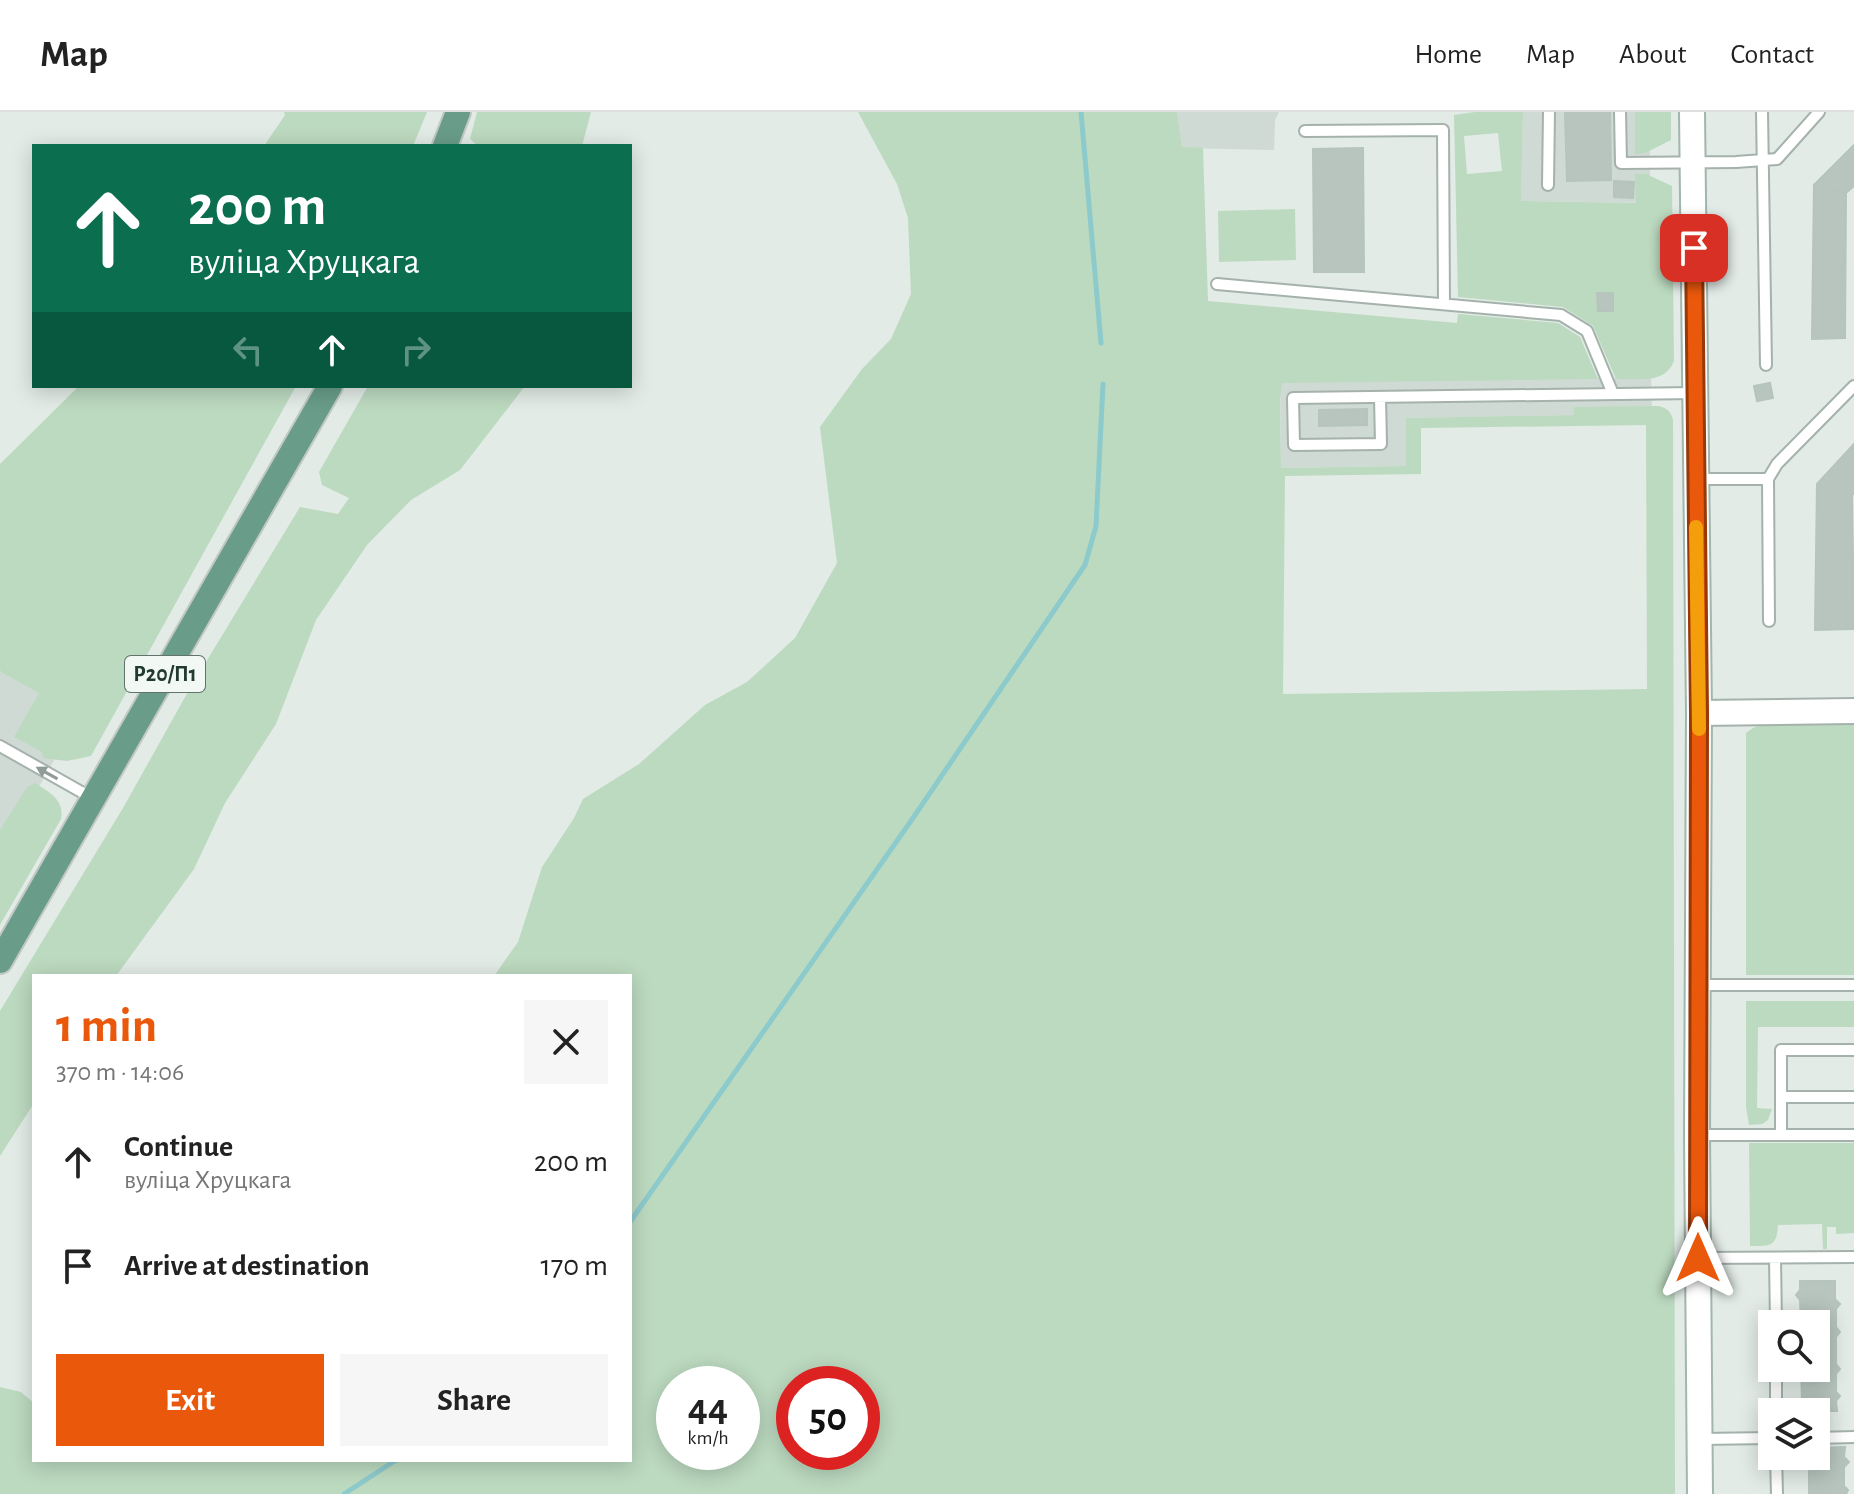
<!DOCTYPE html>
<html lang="en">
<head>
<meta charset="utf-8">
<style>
  body { margin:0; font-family:"Alegreya Sans",sans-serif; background:#f6f6f6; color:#222; height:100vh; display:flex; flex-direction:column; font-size:30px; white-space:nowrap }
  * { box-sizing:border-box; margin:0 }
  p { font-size:26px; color:#767676 }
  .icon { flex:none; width:44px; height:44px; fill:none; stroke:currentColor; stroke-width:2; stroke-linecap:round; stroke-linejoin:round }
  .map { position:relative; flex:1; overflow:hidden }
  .details { position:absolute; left:32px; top:862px; width:600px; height:488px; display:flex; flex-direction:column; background:#fff; border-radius:0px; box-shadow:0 4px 20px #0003 }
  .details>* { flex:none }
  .hud { position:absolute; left:32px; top:32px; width:600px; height:244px; border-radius:0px; box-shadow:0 4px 20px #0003; background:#0b6e4f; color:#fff; overflow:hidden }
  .fabs { position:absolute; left:1758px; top:1198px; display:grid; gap:16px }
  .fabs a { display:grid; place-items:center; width:72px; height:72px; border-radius:0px; background:#fff; box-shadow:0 4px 20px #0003; font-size:40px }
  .speed { position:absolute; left:656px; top:1254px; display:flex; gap:16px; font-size:40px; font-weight:700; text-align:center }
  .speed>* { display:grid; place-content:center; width:104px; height:104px; border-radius:50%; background:#fff; box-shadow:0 4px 20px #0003; line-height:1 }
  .speed small { font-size:20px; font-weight:400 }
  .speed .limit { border:12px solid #d22; background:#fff; color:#111 }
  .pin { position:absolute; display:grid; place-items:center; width:68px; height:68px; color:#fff; margin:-34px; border-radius:16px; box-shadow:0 4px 12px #0006 }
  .me { position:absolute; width:88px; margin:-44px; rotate:0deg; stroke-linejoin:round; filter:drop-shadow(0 0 6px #0008) }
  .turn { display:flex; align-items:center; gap:28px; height:168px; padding:0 24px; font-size:36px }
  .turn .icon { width:104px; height:104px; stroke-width:2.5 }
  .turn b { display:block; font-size:56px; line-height:68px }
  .lanes { display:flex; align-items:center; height:76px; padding:0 24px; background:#0003; justify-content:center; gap:40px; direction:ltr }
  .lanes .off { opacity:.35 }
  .round { display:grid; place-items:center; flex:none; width:84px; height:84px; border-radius:0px; background:#f6f6f6 }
  .head { display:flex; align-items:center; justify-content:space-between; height:136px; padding:0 24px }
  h1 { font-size:48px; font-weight:700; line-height:60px; color:#ea580c }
  .button { display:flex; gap:16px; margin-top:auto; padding:16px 24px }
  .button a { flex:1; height:92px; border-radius:0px; background:#ea580c; color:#fff; font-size:32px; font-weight:700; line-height:92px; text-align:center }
  .button a+a { background:#f6f6f6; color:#222 }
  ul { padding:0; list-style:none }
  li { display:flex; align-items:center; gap:24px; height:104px; padding:0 24px }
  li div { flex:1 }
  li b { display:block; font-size:30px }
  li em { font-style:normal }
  header { display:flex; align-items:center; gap:48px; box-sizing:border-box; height:112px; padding:0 40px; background:#fff; border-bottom:2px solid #e0e0e0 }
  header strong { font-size:38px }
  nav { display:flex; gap:44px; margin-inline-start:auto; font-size:28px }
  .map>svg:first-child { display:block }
  .built { fill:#d0dad4 }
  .green { fill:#bcdac0; fill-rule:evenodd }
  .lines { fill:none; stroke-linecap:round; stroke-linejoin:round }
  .stream { stroke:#8dcacc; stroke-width:5 }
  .building { fill:#b7c5be; stroke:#b5c4bc; stroke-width:2 }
  .service-casing { stroke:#a5b2ac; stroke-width:14 }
  .tertiary-casing { stroke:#a5b2ac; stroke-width:28 }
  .secondary-casing { stroke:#a1b6ac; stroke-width:28 }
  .primary-casing { stroke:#c1c8c5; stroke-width:28 }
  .service { stroke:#fff; stroke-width:10 }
  .tertiary { stroke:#fff; stroke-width:24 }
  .secondary { stroke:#fff; stroke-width:24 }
  .primary { stroke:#699d89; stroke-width:24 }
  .oneway { fill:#919c98 }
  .route-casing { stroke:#983908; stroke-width:20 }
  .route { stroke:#ea580c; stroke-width:14 }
  .slow { stroke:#f59e0b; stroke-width:14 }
  .labels { text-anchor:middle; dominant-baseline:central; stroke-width:8; stroke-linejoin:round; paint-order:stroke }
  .shield { fill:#f2f8f4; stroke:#61736c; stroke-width:2 }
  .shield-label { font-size:22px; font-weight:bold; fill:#233a31 }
</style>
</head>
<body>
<header>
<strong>Map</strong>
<nav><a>Home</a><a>Map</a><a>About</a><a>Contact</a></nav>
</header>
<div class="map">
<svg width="1854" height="1382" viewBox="0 0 1854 1382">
  <rect width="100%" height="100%" fill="#e2ebe6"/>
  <!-- built -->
  <path class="built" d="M1177 0H1279L1275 8 1274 38 1182 36Z
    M1523 0H1650V91L1521 89Z
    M1280 266H1651L1652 302 1406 306V354L1281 356Z
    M0 523 93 580 0 743Z"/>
  <!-- green -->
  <path class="green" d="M284 0H427L413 34H264L285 3Z
    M477 0H591L582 34H478L470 27Z
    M858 0H1177L1182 35 1203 36 1208 189 1457 211 1458 202 1558 211 1580 225 1598 267 1282 271 1280 287 1281 356 1406 354V306L1574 303V295L1658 294C1667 296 1671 299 1673 308L1675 1382H0V1275L21 1280 34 1291V1348H630V864H494L518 830 542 755 574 706 583 687 639 652 705 593 747 570 795 526 837 451 820 315 862 257 891 227 911 182 908 106 897 72ZM1646 313 1647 577 1283 582 1285 364 1421 362V316ZM674 1272H742V1340H674ZM794 1272H862V1340H794Z
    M1475 0H1523L1521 89 1636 91 1635 62H1646L1672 74 1674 249C1665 273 1637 266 1616 267L1593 214 1563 195 1458 185 1454 3ZM1498 21 1502 59 1467 62 1464 24Z
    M1635 0H1671V28L1645 41 1635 42Z
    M1295 97 1296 148 1219 150 1218 99Z
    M79 274H296L91 644 67 649 43 646 42 640 14 625 39 581 1 560 0 557V352Z
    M368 274H525L460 358 411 388 367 433 316 508 276 612 225 691 194 757 116 864H34V991L0 1044V899L123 696 189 578 300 395 338 402 349 386 322 373 319 360Z
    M1854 611V863H1746V621L1753 616 1764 612Z
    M35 671C49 680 65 688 61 707L0 813V718L27 675Z
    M1746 889H1854V915H1758L1757 996 1772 997 1768 1008 1762 1012 1749 1013 1746 995Z
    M1749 1031H1854V1121L1836 1122V1115H1827V1137H1823L1822 1112 1778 1113C1777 1135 1770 1134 1750 1134Z"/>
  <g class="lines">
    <!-- stream -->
    <path class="stream" d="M1081 0 1101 231
      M630 1110 913 706 1085 453 1096 414 1103 272
      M344 1382 396 1348"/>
  </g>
  <!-- building -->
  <path class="building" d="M1565 0H1610L1611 68 1567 69Z
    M1854 33V74L1846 81 1814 73Z
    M1363 36 1364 160H1314L1313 37Z
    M1614 69 1634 70 1633 86 1614 85Z
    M1814 73 1846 81 1845 226 1812 227Z
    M1597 181H1613V199H1598Z
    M1770 271 1773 286 1757 289 1754 274Z
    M1367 297V313L1319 314V298Z
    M1854 332V381L1852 383 1854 517 1815 518 1817 372Z
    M1800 1169H1835V1187L1840 1192 1836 1197V1215L1840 1220 1836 1225V1252L1840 1257 1836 1262V1280L1840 1284 1836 1289 1837 1299H1801L1798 1294 1802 1290 1801 1256H1816V1212H1801L1800 1188 1796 1183 1800 1178Z
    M1845 1335 1844 1345 1849 1350 1844 1355V1374L1848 1378 1846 1382H1809V1346L1807 1344H1816V1336Z"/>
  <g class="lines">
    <defs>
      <path id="service" d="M1620 0 1621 51 1736 50 1777 47 1819 0
        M1762 0 1766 253
        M1305 19 1443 18 1444 192
        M1548 73 1549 0
        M1217 172 1561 203 1587 219 1613 282
        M1380 285 1381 332 1294 333 1293 286 1695 281
        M1698 367H1768
        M1769 509 1768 367 1777 352 1854 274
        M0 634 92 686
        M1698 873H1854
        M1781 985H1854
        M1697 1023H1854
        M1781 1023V938H1854
        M1700 1146 1854 1145
        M1775 1146 1776 1212
        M1776 1256V1300
        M1816 1326 1854 1325
        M1700 1327 1772 1326
        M1776 1344 1777 1382"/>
      <path id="tertiary" d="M1699 601 1854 599"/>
      <path id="secondary" d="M1692 0 1699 601 1697 1023 1700 1382"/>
      <path id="primary" d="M445 34 458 0
        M0 849 330 274"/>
    </defs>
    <!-- service casing -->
    <use href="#service" class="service-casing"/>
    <!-- tertiary casing -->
    <use href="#tertiary" class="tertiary-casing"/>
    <!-- secondary casing -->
    <use href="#secondary" class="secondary-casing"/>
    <!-- primary casing -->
    <use href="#primary" class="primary-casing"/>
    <!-- service -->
    <use href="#service" class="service"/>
    <!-- tertiary -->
    <use href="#tertiary" class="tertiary"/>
    <!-- secondary -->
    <use href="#secondary" class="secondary"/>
    <!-- primary -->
    <use href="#primary" class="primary"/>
  </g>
  <!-- one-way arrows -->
  <defs><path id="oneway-solid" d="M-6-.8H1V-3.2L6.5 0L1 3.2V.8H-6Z" transform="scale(2)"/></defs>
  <use class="oneway" href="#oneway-solid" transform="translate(47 661) rotate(-151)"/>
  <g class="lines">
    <defs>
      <path id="route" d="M1694 136 1699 601 1698 1146"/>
    </defs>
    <!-- route casing -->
    <use href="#route" class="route-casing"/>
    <!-- route -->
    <use href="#route" class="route"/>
    <!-- slow -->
    <path class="slow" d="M1696 415 1699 617"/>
  </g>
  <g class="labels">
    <!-- shield labels -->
    <rect class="shield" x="125" y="544" width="80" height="36" rx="6"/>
    <g class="shield-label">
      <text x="165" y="562">Р20/П1</text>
    </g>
  </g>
</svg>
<div class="fabs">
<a><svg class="icon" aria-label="search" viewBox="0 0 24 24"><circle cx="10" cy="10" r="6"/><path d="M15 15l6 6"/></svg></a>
<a><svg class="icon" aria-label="layers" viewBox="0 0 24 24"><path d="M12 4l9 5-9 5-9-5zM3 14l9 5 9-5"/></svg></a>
</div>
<div class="speed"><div>44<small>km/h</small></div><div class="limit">50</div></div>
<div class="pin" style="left:1694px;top:136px;background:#d93025"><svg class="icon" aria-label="arrive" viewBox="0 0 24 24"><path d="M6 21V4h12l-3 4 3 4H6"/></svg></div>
<svg class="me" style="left:1698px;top:1146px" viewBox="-20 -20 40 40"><path d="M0-17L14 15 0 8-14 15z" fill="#ea580c" stroke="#fff" stroke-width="4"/></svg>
<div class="hud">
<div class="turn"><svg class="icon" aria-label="ahead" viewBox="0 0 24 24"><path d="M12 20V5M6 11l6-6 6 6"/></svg><div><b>200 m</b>вуліца Хруцкага</div></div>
<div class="lanes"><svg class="icon off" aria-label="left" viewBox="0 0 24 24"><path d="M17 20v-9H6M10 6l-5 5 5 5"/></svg><svg class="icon" aria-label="ahead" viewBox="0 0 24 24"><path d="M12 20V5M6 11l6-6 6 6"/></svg><svg class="icon off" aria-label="right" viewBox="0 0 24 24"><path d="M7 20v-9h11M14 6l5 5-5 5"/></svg></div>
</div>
<section class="details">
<div class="head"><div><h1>1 min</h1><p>370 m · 14:06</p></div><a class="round"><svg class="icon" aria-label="close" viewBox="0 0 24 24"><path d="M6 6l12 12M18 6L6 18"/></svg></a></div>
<ul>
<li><svg class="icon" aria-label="ahead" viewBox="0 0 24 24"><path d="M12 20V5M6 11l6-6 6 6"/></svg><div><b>Continue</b><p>вуліца Хруцкага</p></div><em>200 m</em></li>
<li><svg class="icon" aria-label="arrive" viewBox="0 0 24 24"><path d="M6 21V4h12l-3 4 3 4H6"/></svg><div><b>Arrive at destination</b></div><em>170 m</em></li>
</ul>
<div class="button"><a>Exit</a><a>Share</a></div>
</section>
</div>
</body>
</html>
